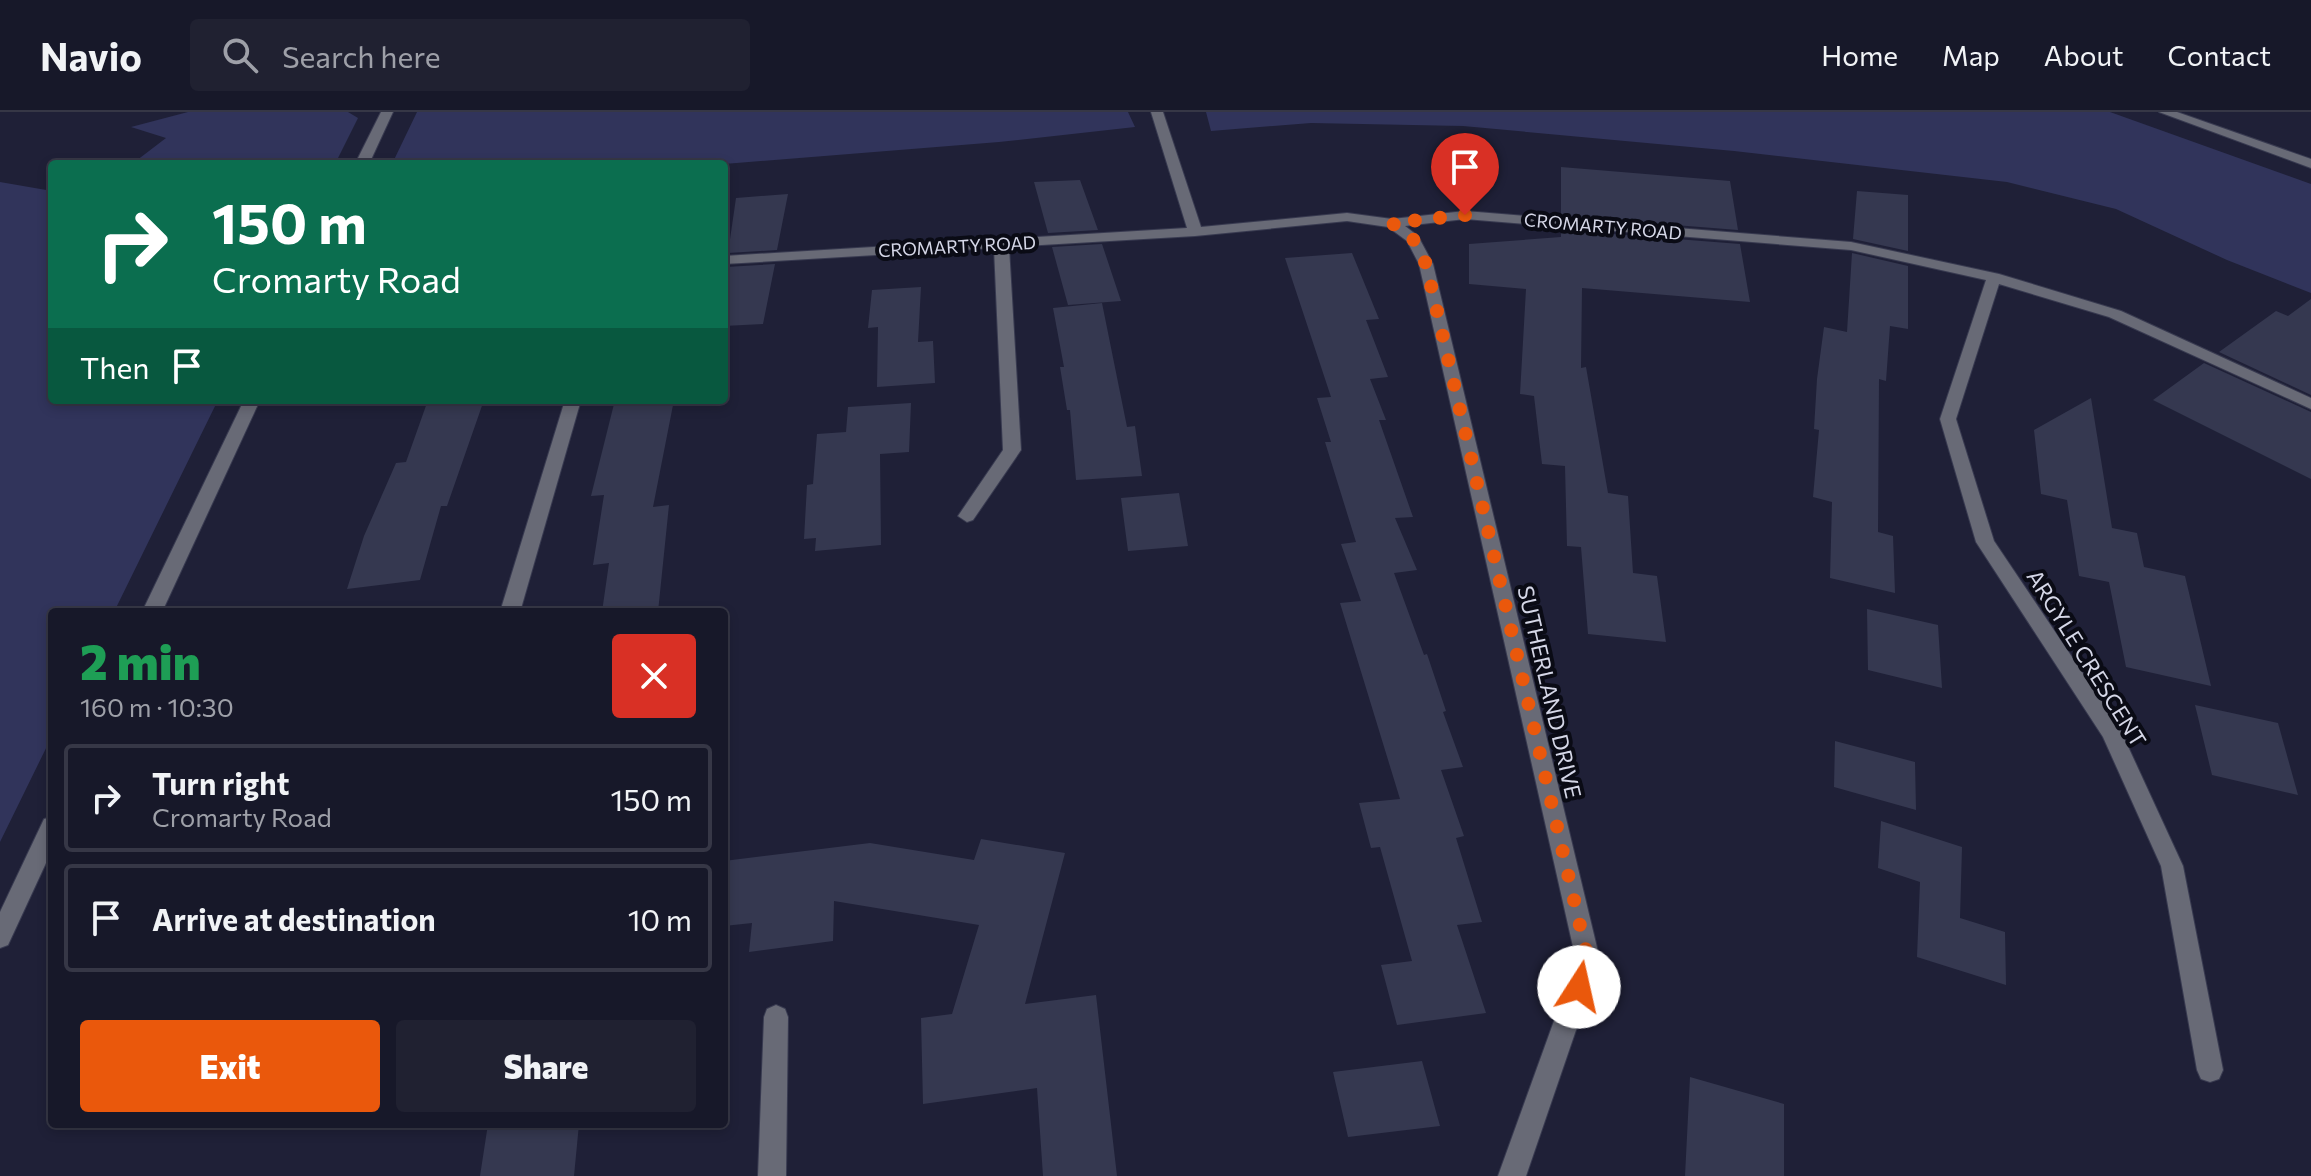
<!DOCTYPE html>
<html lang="en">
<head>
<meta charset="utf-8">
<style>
  body { margin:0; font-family:Commissioner,sans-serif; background:#202131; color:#f1f3f6; height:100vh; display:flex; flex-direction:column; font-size:30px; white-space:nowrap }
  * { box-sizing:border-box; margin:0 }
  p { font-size:26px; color:#9ea0a8 }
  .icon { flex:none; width:44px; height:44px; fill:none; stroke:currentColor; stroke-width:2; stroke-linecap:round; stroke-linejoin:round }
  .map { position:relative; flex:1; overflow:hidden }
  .drawer { position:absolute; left:48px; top:496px; width:680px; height:520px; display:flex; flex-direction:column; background:#171829; border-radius:8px; box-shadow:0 4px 12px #0003,0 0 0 2px #363746 }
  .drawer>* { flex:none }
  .banner { position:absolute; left:48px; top:48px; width:680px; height:244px; border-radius:8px; box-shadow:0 4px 12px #0003,0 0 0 2px #363746; background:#0b6e4f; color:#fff; overflow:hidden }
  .pin { position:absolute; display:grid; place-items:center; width:68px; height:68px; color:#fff; margin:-82px -34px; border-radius:50% 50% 50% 0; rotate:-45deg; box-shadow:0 0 8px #0007 }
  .pin .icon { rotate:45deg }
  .me { position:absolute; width:88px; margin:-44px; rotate:10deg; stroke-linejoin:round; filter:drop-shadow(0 0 6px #0008) }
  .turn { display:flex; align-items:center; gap:28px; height:168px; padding:0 32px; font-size:36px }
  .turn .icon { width:104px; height:104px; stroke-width:2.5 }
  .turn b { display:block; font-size:56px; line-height:68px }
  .then { display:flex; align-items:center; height:76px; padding:0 32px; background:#0003; gap:16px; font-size:30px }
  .round { display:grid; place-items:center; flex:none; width:84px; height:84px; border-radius:8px; background:#202131 }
  .summary { display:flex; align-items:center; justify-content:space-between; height:136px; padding:0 32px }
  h1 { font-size:48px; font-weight:800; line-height:60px; color:#1e9e55 }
  .action { display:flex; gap:16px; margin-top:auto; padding:16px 32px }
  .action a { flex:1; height:92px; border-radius:8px; background:#ea580c; color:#fff; font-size:32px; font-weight:800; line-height:92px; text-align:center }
  .action a+a { background:#202131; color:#f1f3f6 }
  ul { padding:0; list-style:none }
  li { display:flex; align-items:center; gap:24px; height:108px; margin:0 16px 12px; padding:0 16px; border:4px solid #363746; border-radius:8px }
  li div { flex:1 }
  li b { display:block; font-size:30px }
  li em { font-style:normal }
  header { display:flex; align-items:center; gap:48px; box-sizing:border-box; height:112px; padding:0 40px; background:#171829; border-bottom:2px solid #363746 }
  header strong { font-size:38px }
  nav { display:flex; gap:44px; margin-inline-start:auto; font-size:28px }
  .search { width:560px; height:72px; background:#202131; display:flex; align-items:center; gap:20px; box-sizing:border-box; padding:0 28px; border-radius:8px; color:#9ea0a8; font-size:30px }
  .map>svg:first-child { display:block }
  .green { fill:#31345b }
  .building { fill:#353850 }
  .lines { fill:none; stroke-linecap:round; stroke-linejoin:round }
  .minor-casing { stroke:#383a50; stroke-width:2 }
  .minor { fill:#686a76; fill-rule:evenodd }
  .route { stroke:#ea580c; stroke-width:14; stroke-dasharray:0 25.2 }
  .labels { text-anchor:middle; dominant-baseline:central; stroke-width:8; stroke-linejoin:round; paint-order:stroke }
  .far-street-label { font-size:18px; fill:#d5d7e7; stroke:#0a0b15 }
  .street-label { font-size:22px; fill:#d5d7e7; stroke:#0a0b15 }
</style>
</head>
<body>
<header>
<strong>Navio</strong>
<div class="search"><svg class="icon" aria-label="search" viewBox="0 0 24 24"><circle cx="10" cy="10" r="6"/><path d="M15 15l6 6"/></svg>Search here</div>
<nav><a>Home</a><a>Map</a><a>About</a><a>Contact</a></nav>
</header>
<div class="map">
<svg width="2311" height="1064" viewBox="0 0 2311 1064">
  <rect width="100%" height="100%" fill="#1f2037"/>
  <!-- green -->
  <path class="green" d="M188 0H348L358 6 335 52H132L166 26 131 15Z
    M417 0H1128L1135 15 999 30 724 52H392Z
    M1206 0H2110L2311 72V181L2227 148 2116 97 2007 70 1734 39 1463 14 1311 11 1211 19Z
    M0 70 52 79V288H218L114 500H52V624L0 730Z"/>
  <!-- building -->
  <path class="building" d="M1561 55 1730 69 1738 118 1561 104Z
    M1080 68 1098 118 1048 121 1034 70Z
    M1857 79 1908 83V139L1853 127Z
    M788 82 777 138 728 141 736 86Z
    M1561 118 1740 132 1750 190 1582 176 1581 256 1586 255 1608 381 1628 384 1633 461 1657 464 1666 530 1588 522 1581 435 1567 434 1565 354 1542 352 1534 284 1520 282 1526 177 1469 172V132L1561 125Z
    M1102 132 1121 189 1068 193 1052 135Z
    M1352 141 1379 207 1366 208 1388 265 1370 267 1386 308H1379L1413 405 1395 406 1417 458 1394 461 1424 543 1427 542 1446 599 1443 600 1463 655 1441 658 1464 724 1456 726 1482 810 1457 813 1486 901 1397 913 1381 853 1412 849 1380 735 1371 736 1359 691 1400 687 1340 491 1361 489 1341 432 1356 430 1325 330H1331L1317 286 1331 285 1285 146Z
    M1852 141 1908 154V217L1890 214 1886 269 1879 267 1878 420 1893 424 1895 481 1830 466 1832 390 1813 385 1819 318 1814 317 1817 267 1824 215 1847 220Z
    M775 152 763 212 724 214 726 155Z
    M921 175 918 230 933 229 935 271 877 275 878 215 868 216 872 178Z
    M2311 187V283L2219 240 2276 199 2288 204Z
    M1102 191 1127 315 1135 314 1142 364 1076 368 1070 298H1067L1060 255H1064L1053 196Z
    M2204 251 2311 300V367L2153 288Z
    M2091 286 2112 416 2137 421 2144 455 2185 464 2211 574 2126 555 2109 470 2079 464 2067 388 2041 382 2034 318Z
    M428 288H484L447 394H441L420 468 347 477 364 424 396 351 406 350Z
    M615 288H674L653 395 669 393 658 500H602L609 451 593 453 604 383 591 384Z
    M911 291 909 340 880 342 881 433 815 439 816 426 804 427 807 373 813 372 817 322 846 320 848 295Z
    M1179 381 1188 434 1128 439 1121 386Z
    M1867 497 1938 513 1942 576 1868 558Z
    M2195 593 2278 611 2298 683 2212 663Z
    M1835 629 1915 650 1916 698 1834 675Z
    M1881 709 1962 735 1960 806 2005 820 2006 873 1917 845 1920 770 1878 756Z
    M981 727 1065 741 1025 892 1096 883 1117 1064H1043L1037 976 923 992 921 906 952 902 979 813 834 789 833 829 749 840 752 811 724 814V749L870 731 974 748Z
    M1422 949 1440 1014 1348 1025 1333 960Z
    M1690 965 1784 992V1064H1685Z
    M488 1012H579L574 1064H480Z"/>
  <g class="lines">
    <defs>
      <path id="minor" d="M381 0H393L369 52H355Z
        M1151 0H1163L1201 115 1347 101 1392 107 1465 99 1851 130 1999 162 2121 199 2311 286V297L2109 205 1999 172 1956 307 1994 429 2119 615 2183 754 2223 958 2219 967 2210 970 2201 967 2197 958 2161 754 2103 625 1976 430 1940 307 1986 168 1851 138 1465 107 1405 114 1418 124 1433 152 1600 848 1526 1064H1498L1576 848 1419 152 1407 129 1388 115 1347 109 1195 124 1009 135 1021 338 973 408 967 410 958 404 1003 338 994 136 724 152V144L1187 116Z
        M2159 0H2177L2311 47V56Z
        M244 288H260L162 500H142Z
        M565 288H581L520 500H500Z
        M52 705V738L8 833 0 836V800L44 707Z
        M776 893 785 897 788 905 786 1064H758L764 905 767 897Z"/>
    </defs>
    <!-- minor casing -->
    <use href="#minor" class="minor-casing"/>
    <!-- minor -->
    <use href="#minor" class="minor"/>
  </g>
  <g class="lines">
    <!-- route -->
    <path class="route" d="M1465 103 1392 111 1413 127 1426 152 1588 848 1579 875"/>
  </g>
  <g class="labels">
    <!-- far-street labels -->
    <g class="far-street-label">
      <text transform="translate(1603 114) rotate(5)">CROMARTY ROAD</text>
      <text transform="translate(957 134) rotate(-3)">CROMARTY ROAD</text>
    </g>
    <!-- street labels -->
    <g class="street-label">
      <text transform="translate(2087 546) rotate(58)">ARGYLE CRESCENT</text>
      <text transform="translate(1550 580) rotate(77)">SUTHERLAND DRIVE</text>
    </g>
  </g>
</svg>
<div class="pin" style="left:1465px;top:103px;background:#d93025"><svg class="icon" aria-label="arrive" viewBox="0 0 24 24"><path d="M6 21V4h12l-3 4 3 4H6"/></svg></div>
<svg class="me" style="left:1579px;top:875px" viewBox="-20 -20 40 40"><circle r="19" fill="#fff"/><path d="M0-13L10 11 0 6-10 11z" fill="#ea580c"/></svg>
<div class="banner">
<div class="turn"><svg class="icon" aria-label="right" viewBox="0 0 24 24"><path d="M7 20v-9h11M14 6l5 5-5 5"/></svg><div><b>150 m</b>Cromarty Road</div></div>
<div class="then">Then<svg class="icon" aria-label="arrive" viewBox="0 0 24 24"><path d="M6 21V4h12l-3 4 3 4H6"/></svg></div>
</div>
<section class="drawer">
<div class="summary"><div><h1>2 min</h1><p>160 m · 10:30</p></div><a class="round" style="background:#d93025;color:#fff"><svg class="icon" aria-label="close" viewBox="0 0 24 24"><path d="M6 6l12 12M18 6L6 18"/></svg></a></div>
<ul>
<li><svg class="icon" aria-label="right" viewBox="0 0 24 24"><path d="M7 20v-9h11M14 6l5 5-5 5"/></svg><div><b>Turn right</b><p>Cromarty Road</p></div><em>150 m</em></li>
<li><svg class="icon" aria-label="arrive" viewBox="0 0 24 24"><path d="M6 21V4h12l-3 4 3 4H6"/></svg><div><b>Arrive at destination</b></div><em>10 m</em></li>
</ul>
<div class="action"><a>Exit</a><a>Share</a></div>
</section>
</div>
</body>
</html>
